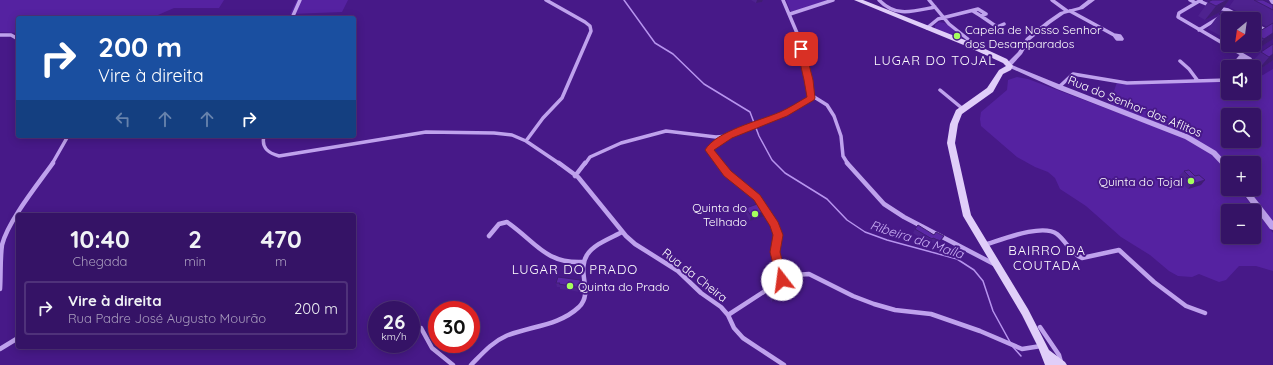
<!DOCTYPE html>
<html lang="pt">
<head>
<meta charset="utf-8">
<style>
  body { margin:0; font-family:Quicksand,sans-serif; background:#40206f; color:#f1f3f6; height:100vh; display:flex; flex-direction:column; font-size:15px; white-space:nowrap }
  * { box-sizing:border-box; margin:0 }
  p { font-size:13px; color:#aa9ebf }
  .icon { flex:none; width:22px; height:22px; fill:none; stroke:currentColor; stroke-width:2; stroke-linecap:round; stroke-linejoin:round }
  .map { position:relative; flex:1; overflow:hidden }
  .panel { position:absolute; left:16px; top:213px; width:340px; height:136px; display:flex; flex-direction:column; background:#351366; border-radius:4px; box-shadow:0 2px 10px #0003,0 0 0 1px #4f327a }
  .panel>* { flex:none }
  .banner { position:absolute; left:16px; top:16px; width:340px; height:122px; border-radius:4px; box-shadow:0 2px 10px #0003,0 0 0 1px #4f327a; background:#1a4fa0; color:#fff; overflow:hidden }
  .needle { width:26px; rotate:209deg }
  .buttons { position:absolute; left:1221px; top:12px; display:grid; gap:8px }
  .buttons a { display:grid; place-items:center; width:40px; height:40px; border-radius:4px; background:#351366; box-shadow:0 2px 10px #0003,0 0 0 1px #4f327a; font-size:20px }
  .speed { position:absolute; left:368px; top:301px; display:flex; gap:8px; font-size:20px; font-weight:700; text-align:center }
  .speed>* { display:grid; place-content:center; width:52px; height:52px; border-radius:50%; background:#351366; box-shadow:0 2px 10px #0003,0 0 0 1px #4f327a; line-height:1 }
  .speed small { font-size:10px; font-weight:400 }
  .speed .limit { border:6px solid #d22; background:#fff; color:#111 }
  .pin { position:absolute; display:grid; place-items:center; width:34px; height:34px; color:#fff; margin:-17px; border-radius:8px; box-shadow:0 2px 6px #0006 }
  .me { position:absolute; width:44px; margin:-22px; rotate:345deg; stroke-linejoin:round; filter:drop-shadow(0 0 3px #0008) }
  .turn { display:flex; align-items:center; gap:14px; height:84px; padding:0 16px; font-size:18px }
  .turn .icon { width:52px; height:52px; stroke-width:2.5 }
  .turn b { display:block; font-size:28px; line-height:34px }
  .lanes { display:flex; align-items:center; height:38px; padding:0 16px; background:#0003; justify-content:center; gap:20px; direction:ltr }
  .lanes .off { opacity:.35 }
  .eta { display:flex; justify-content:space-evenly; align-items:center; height:68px; text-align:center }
  .eta b { font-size:24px; font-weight:700; line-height:28px }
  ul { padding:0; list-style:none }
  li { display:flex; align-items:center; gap:12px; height:54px; margin:0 8px 6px; padding:0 8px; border:2px solid #4f327a; border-radius:4px }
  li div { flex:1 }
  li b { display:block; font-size:15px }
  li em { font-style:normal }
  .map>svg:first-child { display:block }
  .green { fill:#5522a1; fill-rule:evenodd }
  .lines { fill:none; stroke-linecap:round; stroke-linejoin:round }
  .stream { stroke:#b794ef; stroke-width:1.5 }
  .minor-far1 { stroke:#bfa2ed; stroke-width:3.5 }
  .minor { stroke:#bfa2ed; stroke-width:4.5 }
  .tertiary { fill:#bfa2ed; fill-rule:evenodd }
  .secondary { fill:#e0cef9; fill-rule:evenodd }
  .wall { fill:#4e228f }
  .shaded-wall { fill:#401c74 }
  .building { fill:#5b28a6; stroke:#401c74 }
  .route { fill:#d93025; stroke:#8d1f18 }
  .poi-dot { fill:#a5ff5d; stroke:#471988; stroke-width:1.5 }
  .labels { text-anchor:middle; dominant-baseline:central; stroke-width:4; stroke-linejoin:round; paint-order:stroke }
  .poi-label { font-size:12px; fill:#fff; stroke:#471988; text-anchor:start }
  .street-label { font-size:12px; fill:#fff; stroke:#471988 }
  .neighbourhood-label { font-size:13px; letter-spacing:1px; fill:#fff; stroke:#471988 }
  .water-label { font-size:13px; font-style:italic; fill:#c9adf4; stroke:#471988 }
</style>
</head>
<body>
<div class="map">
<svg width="1273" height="365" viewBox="0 0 1273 365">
  <rect width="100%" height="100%" fill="#471988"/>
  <!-- green -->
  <path class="green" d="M0 0H224L219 8H174L151 18H72L42 15 39 18H18V33L0 32Z
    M297 0H348L342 12 290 14Z
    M786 0H828L791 12Z
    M939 22 945 23 963 37 960 39 935 29V25Z
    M1273 69V223L1248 189H1254V163H1228V164C1198 133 1153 122 1114 107L1110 103 1117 82 1137 84 1228 81V93H1254V77L1263 75ZM1228 115H1254V141H1228Z
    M1017 77 1028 79 1180 136C1195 144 1221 156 1228 173 1229 177 1228 184 1228 189H1239L1273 233V271L1256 266H1239L1226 280 1219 282 1199 274 1192 277 1178 276 1169 271 1150 255 1121 237 1086 206 1060 189 1055 178 1048 172 1035 167 1017 157 981 126 980 119 981 112 1007 90 1008 80ZM1228 211H1254V237H1228Z"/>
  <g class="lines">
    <!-- stream -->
    <path class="stream" d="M624 0 655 43 673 54 704 84 750 112 759 136 772 160 785 173 827 199 847 220 865 232 887 240 957 259 974 270 983 281 993 311 1010 342
      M1013 347 1021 356"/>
    <!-- minor-far1 -->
    <path class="minor-far1" d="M879 0C896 18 914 11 935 7
      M929 0 949 24 979 48
      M1052 0 1067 11
      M1190 0 1196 3
      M1201 0 1179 13 1178 17 1243 55
      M1271 0 1273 3
      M1199 1 1211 6
      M1218 8 1228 10 1245 19
      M1070 11 1114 35
      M790 14 833 0
      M981 16 997 27 1004 24
      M292 18 300 0
      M1254 24 1273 34
      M927 28 938 19 978 9 986 14 981 16 973 11
      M1199 30 1230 11
      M0 35H11L18 39
      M1114 35 1120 36 1122 39H1117Z
      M1234 50 1241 45
      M1243 55 1250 59 1247 61 1240 57Z
      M1180 61 1189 69 1198 81
      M1232 67 1240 57
      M1059 87 1073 74 1127 83 1228 80
      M940 90 963 109
      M811 95 827 105 834 116 841 136 843 156 848 164
      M264 136C261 148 268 153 279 156L426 132 494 133 512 135 526 141 560 164
      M526 141 543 118 562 98 591 31 590 26 585 22 546 0
      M52 164 68 136
      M585 164 590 157 621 143 666 131 716 137 729 136 784 114 809 100 811 95 797 33 783 0
      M720 164 710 152 712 146 727 137"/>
    <!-- minor -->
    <path class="minor" d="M559 163 578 177 626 236 635 244 678 271 701 293 721 307 728 315 734 328 743 338 784 365
      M719 163 734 180 757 197 775 225 778 235 775 252 782 280
      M847 163 884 204 904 217 994 264
      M575 176 585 163
      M489 236 499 224 507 222C535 241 545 264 583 262
      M984 245C1001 240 1042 223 1057 234 1067 242 1070 253 1082 258L1119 250 1154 282 1186 306 1205 313
      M0 289C1 275 0 259 2 245 8 221 38 184 53 163
      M728 315 782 280 795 275 809 274 853 296 874 304 895 310 931 314 980 331 1022 349 1041 346
      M1040 327 1059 355 1061 362
      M421 328 432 348 453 365
      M0 349 18 338
      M471 365C482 354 492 342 506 336 530 326 559 326 579 307 594 292 576 272 587 255 594 244 611 238 622 232"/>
    <!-- tertiary -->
    <path class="tertiary" d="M1088 0H1095L1083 9 1064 14 1051 23 1030 40 1022 54 1012 65 1061 85 1189 135 1216 151 1228 164V171L1226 170 1212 155 1185 139 1057 89 1008 67 1006 64 1018 52 1026 38 1047 21 1060 12 1079 7Z
      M1240 189H1248L1273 221V230L1270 229Z"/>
    <!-- secondary -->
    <path class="secondary" d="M854 0H863L970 42 1007 59 1013 66 1011 70 1003 74 993 92 962 114 958 124 955 143 971 215 1028 309 1049 350 1065 362 1067 365H1045L1038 347 1022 315 963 216 947 143 950 124 956 110 987 88 999 70 1006 66 1003 63 966 46Z"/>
  </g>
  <!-- wall -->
  <path class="wall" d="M751 0H763L762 2 756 3Z
    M1212 0H1229L1220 12 1205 20 1198 16 1208 2Z
    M1234 0H1263L1273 5V39L1251 53 1243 48 1246 45H1254V36L1267 27 1254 20V19H1252L1229 7Z
    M1219 14 1228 19V40L1208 29Z
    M1273 44V60L1272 61 1257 71 1254 69V67H1250L1248 66 1261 52Z
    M1184 171 1201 185 1188 189 1182 183 1184 180 1179 176Z
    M746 208 765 216 750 221 745 212Z
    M915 229 934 235 944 236 937 246 931 242 930 244 913 233Z
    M580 280 581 292 560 289V287H557L556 283Z
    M798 288 797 292 784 301 780 296 772 302 765 295 767 291Z"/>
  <!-- shaded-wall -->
  <path class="shaded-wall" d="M757 0H763L762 2 756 3Z
    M1227 0H1229L1220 12 1205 20 1216 6Z
    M1273 33V39L1251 53 1264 39Z
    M1273 54V60L1272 61 1257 71 1269 57Z
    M1205 180 1201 185 1188 189 1192 184Z
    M766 211 765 216 750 221 751 216Z
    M798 288 797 292 784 301 785 296Z
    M781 292 780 296 772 302 773 298Z"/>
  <!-- building -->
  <path class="building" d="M1212 0H1227L1216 6 1208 2Z
    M1254 0H1263L1273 5V10Z
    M1222 12 1235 19H1228V20L1219 14Z
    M1273 23V33L1264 39 1255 34Z
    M1273 44V54L1269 57 1261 52Z
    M1189 170 1195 176 1199 175 1205 180 1192 184 1186 178 1190 177 1184 171Z
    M760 203 766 211 751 216 746 208Z
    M918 225 934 235 936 232 944 236 940 241 933 238 932 239 915 229Z
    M558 277 580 280 581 288 559 284 560 283H556Z
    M789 278 798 288 785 296 781 292 773 298 767 291 785 279Z"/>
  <!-- route -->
  <path class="route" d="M798 47H803L805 49 813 80 815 98 814 100 787 116 732 138 714 150 731 171 760 195 778 222 783 235 780 252 787 280 785 283 782 284 778 283 777 280 770 252 773 235 770 226 754 200 724 176 705 150C716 131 759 121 780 112 789 108 798 102 807 97L804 80 797 49Z"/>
  <!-- markers -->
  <g class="poi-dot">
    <circle cx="957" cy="36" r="4"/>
    <circle cx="1191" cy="181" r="4"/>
    <circle cx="755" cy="214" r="4"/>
    <circle cx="570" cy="286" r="4"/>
  </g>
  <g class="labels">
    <!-- poi labels -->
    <g class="poi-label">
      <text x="965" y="29">Capela de Nosso Senhor<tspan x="965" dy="14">dos Desamparados</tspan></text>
      <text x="1183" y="181" text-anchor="end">Quinta do Tojal</text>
      <text x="747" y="207" text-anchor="end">Quinta do<tspan x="747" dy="14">Telhado</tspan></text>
      <text x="578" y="286">Quinta do Prado</text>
    </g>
    <!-- street labels -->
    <g class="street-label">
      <text transform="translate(1135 106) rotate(22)">Rua do Senhor dos Aflitos</text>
      <text transform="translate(695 275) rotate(38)">Rua da Cheira</text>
    </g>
    <!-- neighbourhood labels -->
    <g class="neighbourhood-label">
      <text x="935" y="60">LUGAR DO TOJAL</text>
      <text x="1047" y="250">BAIRRO DA<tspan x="1047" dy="15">COUTADA</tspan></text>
      <text x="575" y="269">LUGAR DO PRADO</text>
    </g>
    <!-- water labels -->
    <g class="water-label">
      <text transform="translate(917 239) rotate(18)">Ribeira da Maíla</text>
    </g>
  </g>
</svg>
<div class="buttons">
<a><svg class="needle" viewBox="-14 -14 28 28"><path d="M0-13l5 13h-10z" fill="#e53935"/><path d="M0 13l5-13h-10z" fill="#aa9ebf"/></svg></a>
<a><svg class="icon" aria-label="sound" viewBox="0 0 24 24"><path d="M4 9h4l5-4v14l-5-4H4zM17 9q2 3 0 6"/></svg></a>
<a><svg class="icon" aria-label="search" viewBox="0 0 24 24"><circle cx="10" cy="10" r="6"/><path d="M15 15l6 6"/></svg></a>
<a>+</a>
<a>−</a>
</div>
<div class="speed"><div>26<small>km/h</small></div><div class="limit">30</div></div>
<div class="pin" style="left:801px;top:49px;background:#d93025"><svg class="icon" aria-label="arrive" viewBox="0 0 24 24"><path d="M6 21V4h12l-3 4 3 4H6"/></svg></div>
<svg class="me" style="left:782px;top:280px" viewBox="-20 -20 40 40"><circle r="19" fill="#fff"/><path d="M0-13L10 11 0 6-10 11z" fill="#d93025"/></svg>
<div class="banner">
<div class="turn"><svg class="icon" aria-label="right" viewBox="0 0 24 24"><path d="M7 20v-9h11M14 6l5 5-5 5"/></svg><div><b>200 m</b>Vire à direita</div></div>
<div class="lanes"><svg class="icon off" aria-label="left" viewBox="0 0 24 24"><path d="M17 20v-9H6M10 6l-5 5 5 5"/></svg><svg class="icon off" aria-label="ahead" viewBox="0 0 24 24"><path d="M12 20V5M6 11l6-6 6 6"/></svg><svg class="icon off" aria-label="ahead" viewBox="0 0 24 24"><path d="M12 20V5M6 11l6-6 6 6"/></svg><svg class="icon" aria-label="right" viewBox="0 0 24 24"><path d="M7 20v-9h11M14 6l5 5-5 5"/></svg></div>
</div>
<section class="panel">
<div class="eta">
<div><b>10:40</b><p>Chegada</p></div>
<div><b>2</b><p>min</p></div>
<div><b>470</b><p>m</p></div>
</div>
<ul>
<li><svg class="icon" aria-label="right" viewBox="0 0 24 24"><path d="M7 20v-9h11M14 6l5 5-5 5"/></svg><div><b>Vire à direita</b><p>Rua Padre José Augusto Mourão</p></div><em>200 m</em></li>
</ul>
</section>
</div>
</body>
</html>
